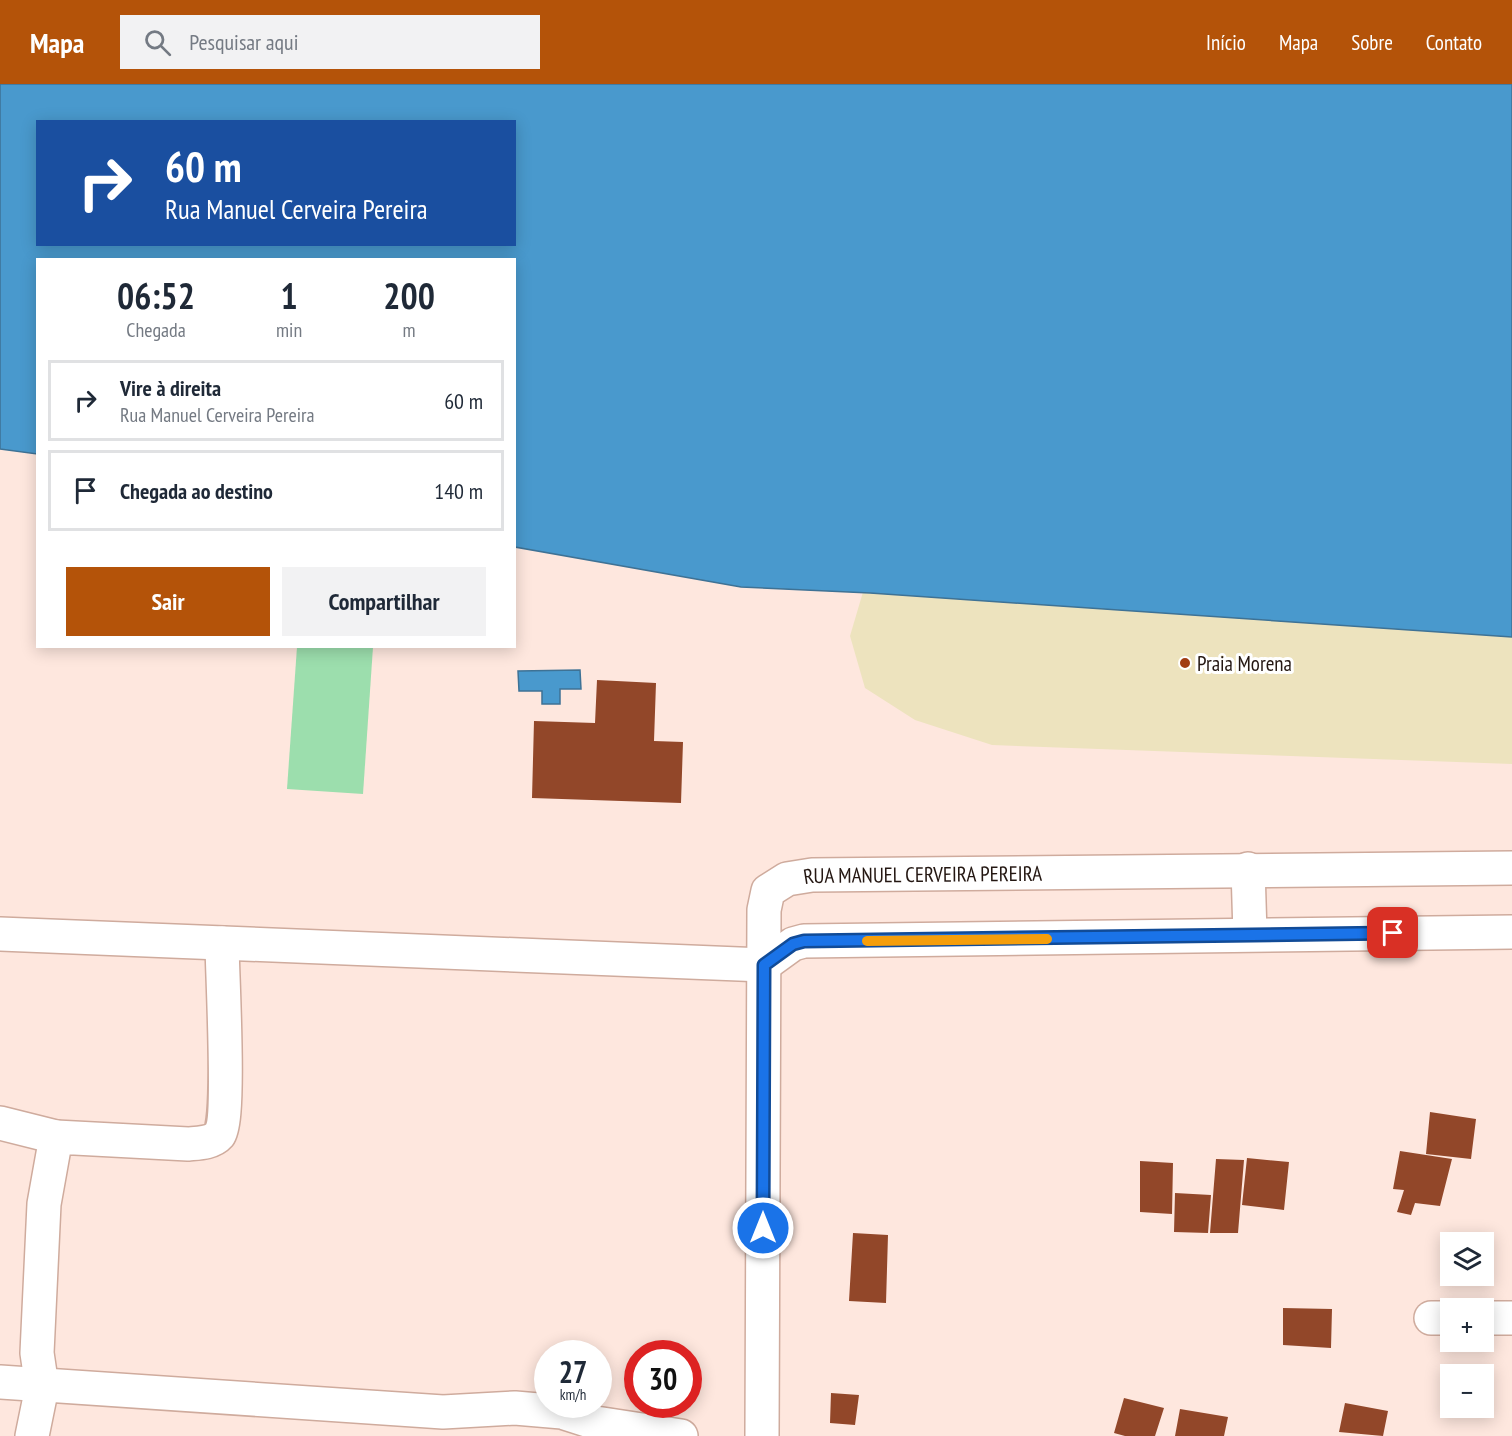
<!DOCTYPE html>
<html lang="pt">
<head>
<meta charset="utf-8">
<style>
  body { margin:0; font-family:"PT Sans Narrow",sans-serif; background:#f2f2f3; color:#1f2937; height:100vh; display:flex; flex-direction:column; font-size:22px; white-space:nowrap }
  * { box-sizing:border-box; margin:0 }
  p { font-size:20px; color:#747a83 }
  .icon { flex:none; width:33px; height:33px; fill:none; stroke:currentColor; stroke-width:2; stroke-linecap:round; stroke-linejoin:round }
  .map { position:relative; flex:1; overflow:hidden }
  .details { position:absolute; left:36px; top:174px; width:480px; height:390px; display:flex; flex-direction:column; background:#fff; border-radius:0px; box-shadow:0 3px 15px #0003 }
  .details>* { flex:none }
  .banner { position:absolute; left:36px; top:36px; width:480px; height:126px; border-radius:0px; box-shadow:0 3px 15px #0003; background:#1a4fa0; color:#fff; overflow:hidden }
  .tools { position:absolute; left:1440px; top:1148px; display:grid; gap:12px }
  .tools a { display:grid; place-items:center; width:54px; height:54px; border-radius:0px; background:#fff; box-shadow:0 3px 15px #0003; font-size:30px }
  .speed { position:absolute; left:534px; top:1256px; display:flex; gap:12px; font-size:30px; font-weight:700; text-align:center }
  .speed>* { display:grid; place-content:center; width:78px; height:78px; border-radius:50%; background:#fff; box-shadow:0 3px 15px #0003; line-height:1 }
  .speed small { font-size:15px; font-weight:400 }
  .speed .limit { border:9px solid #d22; background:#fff; color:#111 }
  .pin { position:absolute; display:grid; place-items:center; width:51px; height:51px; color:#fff; margin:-26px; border-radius:12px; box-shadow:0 3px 9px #0006 }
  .me { position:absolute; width:66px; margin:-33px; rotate:0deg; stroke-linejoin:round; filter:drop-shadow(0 0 4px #0008) }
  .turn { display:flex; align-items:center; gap:21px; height:126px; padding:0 30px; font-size:27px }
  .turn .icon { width:78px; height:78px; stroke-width:2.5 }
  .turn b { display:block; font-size:42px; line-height:51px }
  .eta { display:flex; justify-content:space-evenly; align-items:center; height:102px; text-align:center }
  .eta b { font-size:36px; font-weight:700; line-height:42px }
  .action { display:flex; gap:12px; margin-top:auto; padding:12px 30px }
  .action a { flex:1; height:69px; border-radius:0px; background:#b45309; color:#fff; font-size:24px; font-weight:700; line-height:69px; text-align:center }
  .action a+a { background:#f2f2f3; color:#1f2937 }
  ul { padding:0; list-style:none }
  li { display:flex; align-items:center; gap:18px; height:81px; margin:0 12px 9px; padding:0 18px; border:3px solid #e0e1e3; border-radius:0px }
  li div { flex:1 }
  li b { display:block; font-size:22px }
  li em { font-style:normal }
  header { display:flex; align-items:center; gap:36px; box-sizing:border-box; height:84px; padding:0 30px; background:#b45309; color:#fff }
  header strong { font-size:28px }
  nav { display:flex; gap:33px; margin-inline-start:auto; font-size:21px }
  .search { width:420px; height:54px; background:#f2f2f3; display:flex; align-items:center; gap:15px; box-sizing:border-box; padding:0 21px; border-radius:0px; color:#747a83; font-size:22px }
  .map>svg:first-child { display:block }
  .green { fill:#9cdead }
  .sand { fill:#ede3be }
  .water { fill:#4999cd; stroke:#3e7295; stroke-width:1.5; fill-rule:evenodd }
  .building { fill:#924729 }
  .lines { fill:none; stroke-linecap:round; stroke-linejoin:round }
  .minor-casing { stroke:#cfab9d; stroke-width:36 }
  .minor { stroke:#fff; stroke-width:33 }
  .route-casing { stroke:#114b97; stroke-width:15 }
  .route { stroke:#1a73e8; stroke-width:10 }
  .slow { stroke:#f59e0b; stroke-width:10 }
  .poi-dot { fill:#a13c13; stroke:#fff; stroke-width:2 }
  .labels { text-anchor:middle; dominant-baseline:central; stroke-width:6; stroke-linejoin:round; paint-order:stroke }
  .poi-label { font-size:21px; fill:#241712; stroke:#fff; text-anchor:start }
  .street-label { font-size:21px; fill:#241712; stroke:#fff }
</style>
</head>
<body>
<header>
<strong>Mapa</strong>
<div class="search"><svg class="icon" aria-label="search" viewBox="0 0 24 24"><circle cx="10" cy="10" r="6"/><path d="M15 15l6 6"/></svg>Pesquisar aqui</div>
<nav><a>Início</a><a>Mapa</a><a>Sobre</a><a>Contato</a></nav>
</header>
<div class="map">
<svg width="1512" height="1352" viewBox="0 0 1512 1352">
  <rect width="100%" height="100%" fill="#fee7de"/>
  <!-- green -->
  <path class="green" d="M297 563H373L363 710 287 705Z"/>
  <!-- sand -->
  <path class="sand" d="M863 508 1512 553V680L992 661 915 636 865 604 850 552Z"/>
  <!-- water -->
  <path class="water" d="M0 0H1512V553L870 509 741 503 515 463 514 176H38L37 370 0 365ZM38 38H514V160H38Z
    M580 586 581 605H560V620H542V607H519L518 587Z"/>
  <!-- building -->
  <path class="building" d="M597 596 656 599 654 657 683 658 681 719 532 714 534 637 595 639Z
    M1430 1028 1476 1035 1471 1075 1426 1070Z
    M1400 1067 1452 1075 1440 1122 1415 1119 1411 1131 1397 1128 1404 1106 1393 1105Z
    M1247 1074 1289 1078 1284 1126 1242 1121Z
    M1216 1075 1244 1076 1238 1149H1210Z
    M1140 1077 1173 1079 1172 1130 1140 1128Z
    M1175 1109 1211 1111 1208 1149 1174 1148Z
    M853 1149 888 1151 886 1219 849 1217Z
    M1283 1224 1332 1225 1331 1264 1283 1261Z
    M831 1309 859 1311 855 1341 830 1339Z
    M1124 1314 1164 1324 1155 1352H1125L1114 1349Z
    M1345 1319 1388 1327 1383 1352 1339 1348Z
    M1180 1325 1228 1333 1224 1352H1175Z"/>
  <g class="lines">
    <defs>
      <g id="minor">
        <path d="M1248 785 1250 850"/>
        <path d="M0 850 764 881"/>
        <path d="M764 881 793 860 804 857 1512 848"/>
        <path d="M0 1039 56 1053"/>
        <path d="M1431 1234H1450"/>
        <path d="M1484 1234H1512"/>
        <path d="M0 1298 443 1328 515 1324 562 1328 596 1339 681 1352"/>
        <path d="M32 1352 42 1303 37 1269 44 1120 56 1053 188 1060C198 1059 212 1059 219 1051 231 1036 222 887 222 859"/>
        <path id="s1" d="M762 1352 764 826 768 807 787 795 812 791 1512 784"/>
      </g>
    </defs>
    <!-- minor casing -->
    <use href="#minor" class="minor-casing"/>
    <!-- minor -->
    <use href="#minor" class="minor"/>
  </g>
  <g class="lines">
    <defs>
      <path id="route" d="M763 1144 764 881 793 860 804 857 1393 849"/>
    </defs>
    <!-- route casing -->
    <use href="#route" class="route-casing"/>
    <!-- route -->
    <use href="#route" class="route"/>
    <!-- slow -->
    <path class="slow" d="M867 857 1047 855"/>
  </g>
  <!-- markers -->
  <circle class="poi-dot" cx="1185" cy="579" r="6"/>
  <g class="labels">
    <!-- poi labels -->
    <g class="poi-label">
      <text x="1197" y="579">Praia Morena</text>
    </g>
    <!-- street labels -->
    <g class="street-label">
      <text stroke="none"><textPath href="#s1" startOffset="704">RUA MANUEL CERVEIRA PEREIRA</textPath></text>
    </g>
  </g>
</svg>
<div class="tools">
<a><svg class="icon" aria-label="layers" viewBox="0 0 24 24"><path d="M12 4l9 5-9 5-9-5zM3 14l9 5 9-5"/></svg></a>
<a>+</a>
<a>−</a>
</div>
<div class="speed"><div>27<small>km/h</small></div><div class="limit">30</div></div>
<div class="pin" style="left:1393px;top:849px;background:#d93025"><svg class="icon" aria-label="arrive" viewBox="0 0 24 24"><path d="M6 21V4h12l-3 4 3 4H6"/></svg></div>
<svg class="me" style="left:763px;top:1144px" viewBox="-20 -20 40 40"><circle r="17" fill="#1a73e8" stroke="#fff" stroke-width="3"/><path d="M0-11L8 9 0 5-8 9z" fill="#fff"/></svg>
<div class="banner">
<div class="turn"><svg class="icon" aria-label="right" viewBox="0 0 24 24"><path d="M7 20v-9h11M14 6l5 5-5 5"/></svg><div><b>60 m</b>Rua Manuel Cerveira Pereira</div></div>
</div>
<section class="details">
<div class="eta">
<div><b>06:52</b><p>Chegada</p></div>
<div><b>1</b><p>min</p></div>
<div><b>200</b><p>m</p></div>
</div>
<ul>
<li><svg class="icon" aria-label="right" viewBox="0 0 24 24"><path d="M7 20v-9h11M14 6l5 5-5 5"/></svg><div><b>Vire à direita</b><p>Rua Manuel Cerveira Pereira</p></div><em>60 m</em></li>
<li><svg class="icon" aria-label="arrive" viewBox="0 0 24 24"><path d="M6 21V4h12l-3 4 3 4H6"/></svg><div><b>Chegada ao destino</b></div><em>140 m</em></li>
</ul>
<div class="action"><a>Sair</a><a>Compartilhar</a></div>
</section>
</div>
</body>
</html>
